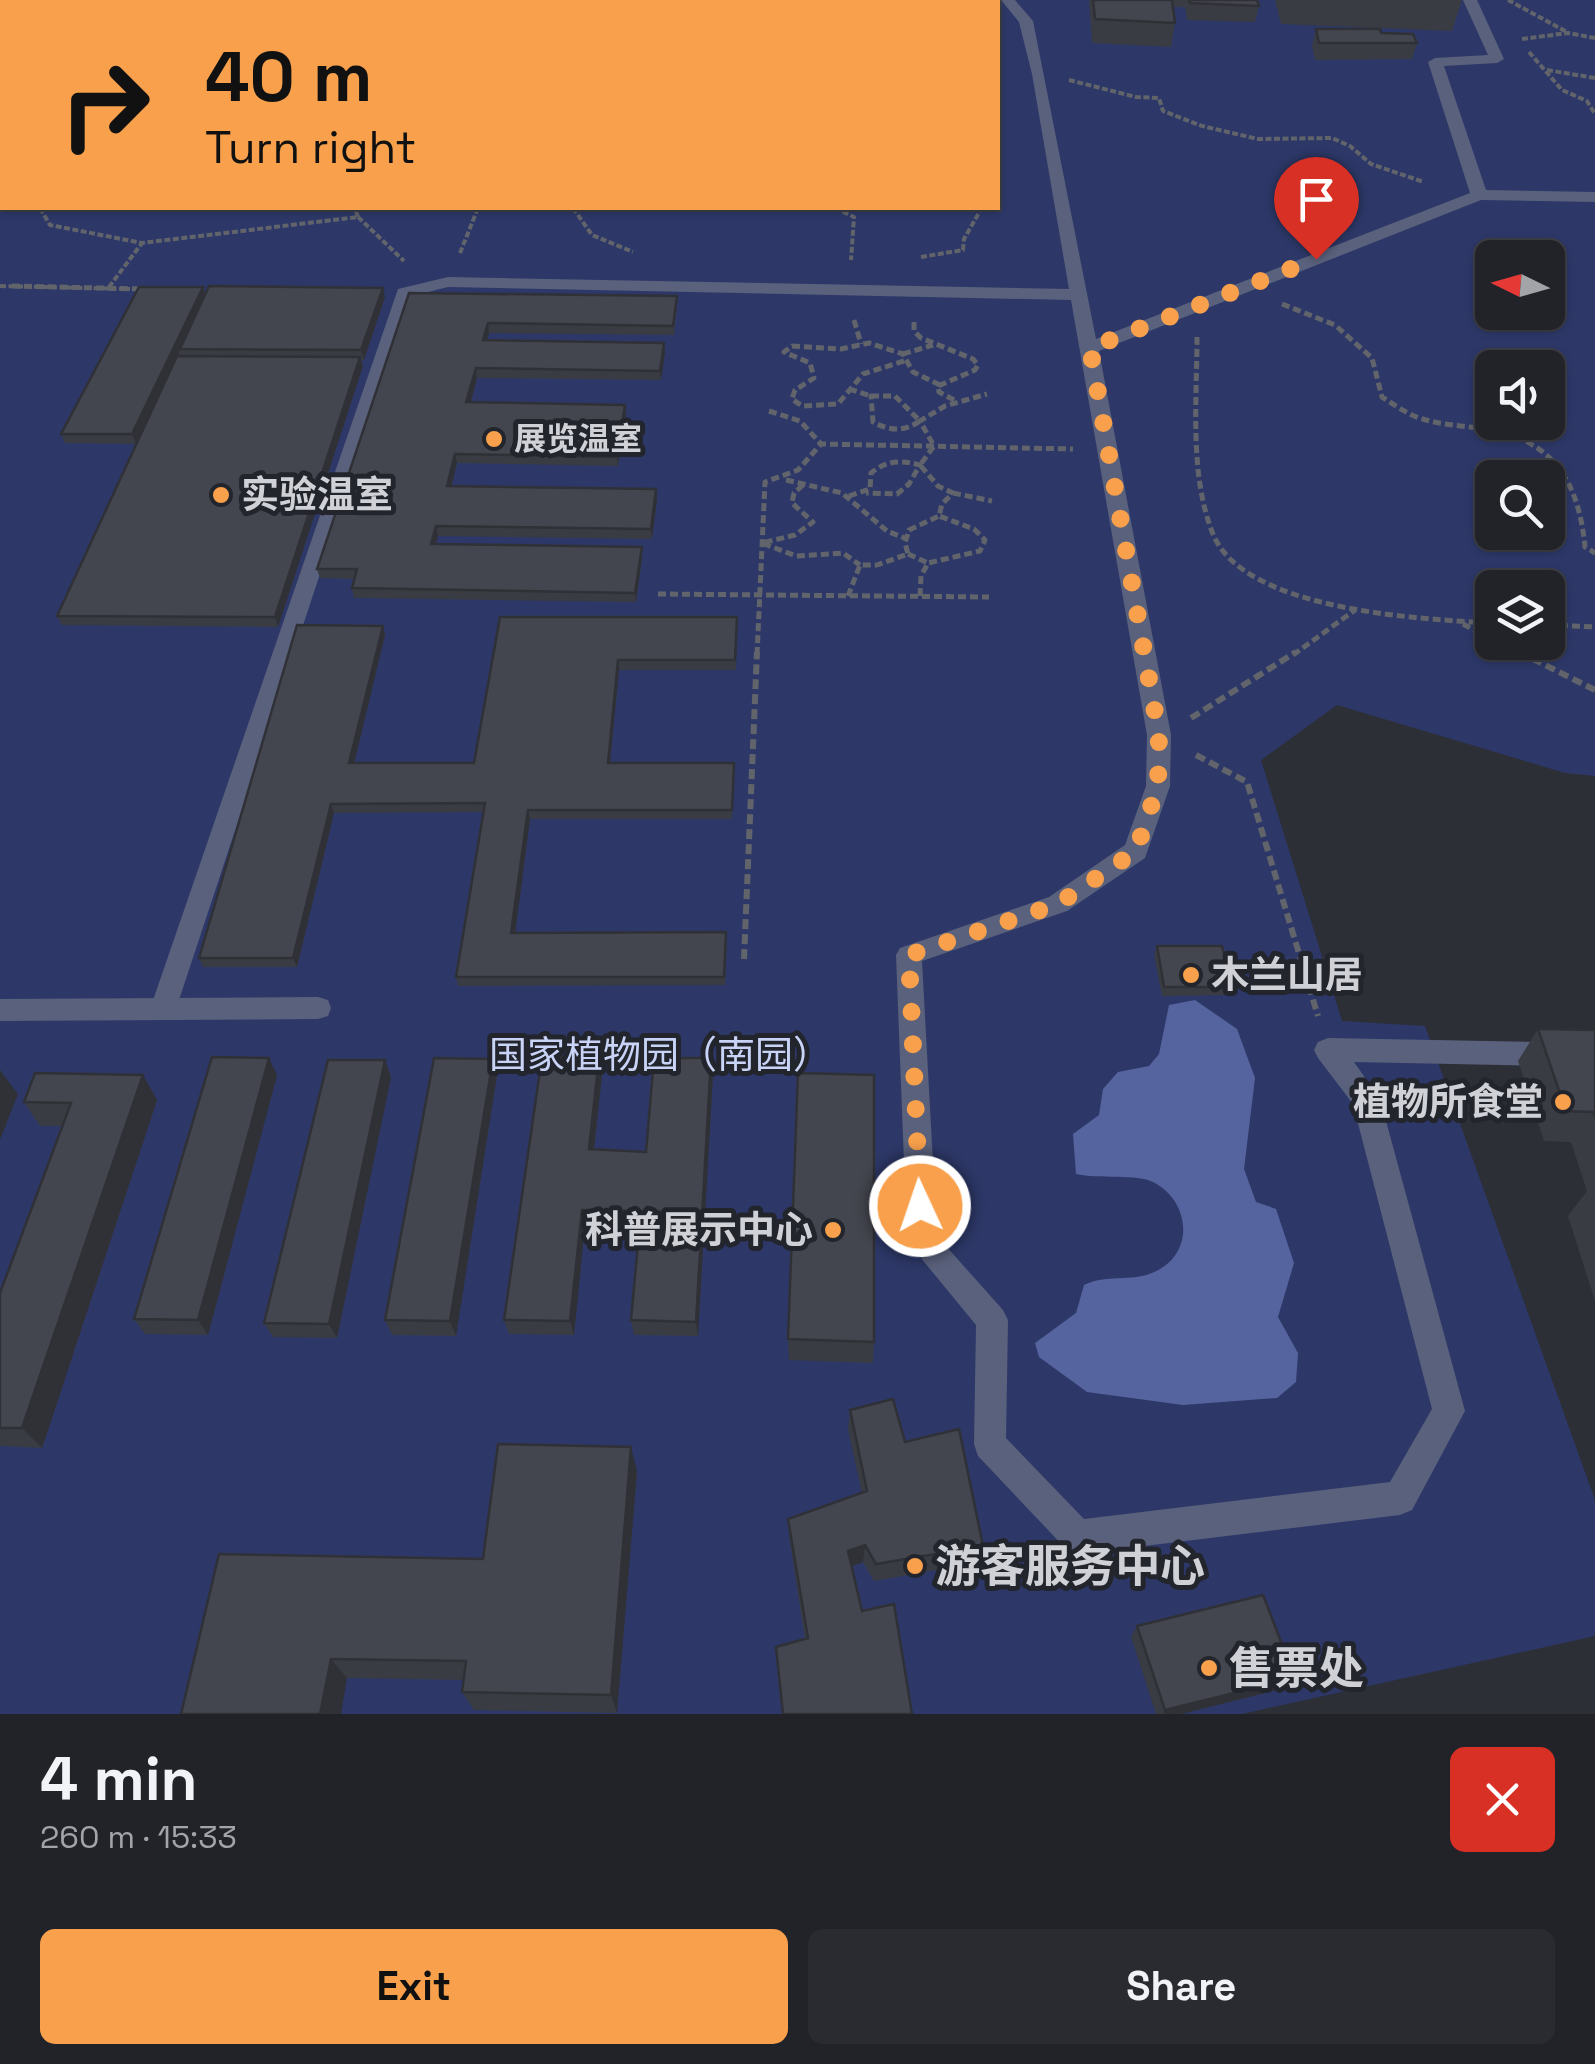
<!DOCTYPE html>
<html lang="en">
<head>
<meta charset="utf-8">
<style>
  body { margin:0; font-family:"Space Grotesk","Noto Sans SC",sans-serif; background:#2a2b31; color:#f1f3f6; height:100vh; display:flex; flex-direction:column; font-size:38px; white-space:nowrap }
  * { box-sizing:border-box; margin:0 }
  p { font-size:32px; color:#a2a4a8 }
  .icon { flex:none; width:55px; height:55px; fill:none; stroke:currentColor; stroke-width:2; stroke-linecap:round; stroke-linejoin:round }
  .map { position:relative; height:1714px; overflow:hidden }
  .side { display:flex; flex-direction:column; background:#222329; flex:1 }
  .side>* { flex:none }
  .guide { position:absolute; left:0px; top:0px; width:1000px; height:210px; box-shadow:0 2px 8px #0004,0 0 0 2px #3f4046; background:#f8a04b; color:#111; overflow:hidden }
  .needle { width:65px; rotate:275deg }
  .fabs { position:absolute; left:1475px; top:240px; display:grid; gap:20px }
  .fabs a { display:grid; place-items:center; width:90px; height:90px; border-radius:15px; background:#222329; box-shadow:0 2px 8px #0004,0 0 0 2px #3f4046; font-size:50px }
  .pin { position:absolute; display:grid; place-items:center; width:85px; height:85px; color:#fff; margin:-102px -42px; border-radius:50% 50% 50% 0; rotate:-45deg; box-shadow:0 0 10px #0007 }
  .pin .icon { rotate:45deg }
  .me { position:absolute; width:110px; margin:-55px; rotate:357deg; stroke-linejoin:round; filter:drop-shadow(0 0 8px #0008) }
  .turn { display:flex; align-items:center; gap:35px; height:210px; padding:0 40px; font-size:45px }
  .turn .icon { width:130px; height:130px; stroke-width:2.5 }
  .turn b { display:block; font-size:70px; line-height:85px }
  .round { display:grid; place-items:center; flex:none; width:105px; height:105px; border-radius:15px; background:#2a2b31 }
  .head { display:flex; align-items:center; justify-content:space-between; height:170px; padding:0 40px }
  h1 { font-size:60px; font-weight:600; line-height:75px }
  .button { display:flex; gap:20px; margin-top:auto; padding:20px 40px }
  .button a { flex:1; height:115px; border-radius:15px; background:#f8a04b; color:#111; font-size:40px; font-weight:600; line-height:115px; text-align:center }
  .button a+a { background:#2a2b31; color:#f1f3f6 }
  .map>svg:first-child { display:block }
  .green { fill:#2d3868; fill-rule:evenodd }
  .water { fill:#55649f }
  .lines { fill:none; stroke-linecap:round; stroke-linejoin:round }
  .path-far2 { stroke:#62646b; stroke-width:4; stroke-dasharray:6 2.5; stroke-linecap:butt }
  .path-far1 { stroke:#62646b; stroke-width:5; stroke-dasharray:8 4; stroke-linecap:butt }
  .path { stroke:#62646b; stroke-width:6; stroke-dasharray:10 5; stroke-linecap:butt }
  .lane { fill:#5a617c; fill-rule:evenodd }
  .street { fill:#5a617c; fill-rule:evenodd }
  .secondary { fill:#717da6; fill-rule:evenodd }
  .wall { fill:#3a3c44 }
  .shaded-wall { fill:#303137 }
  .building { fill:#44464f; stroke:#303137; stroke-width:2.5 }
  .route { stroke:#f8a04b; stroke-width:18; stroke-dasharray:0 32.4 }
  .poi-dot { fill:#f8a04b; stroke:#23252d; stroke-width:4 }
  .labels { text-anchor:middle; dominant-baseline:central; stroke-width:10; stroke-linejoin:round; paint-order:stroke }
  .far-poi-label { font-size:32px; font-weight:bold; fill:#cfd1d6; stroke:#23252d; text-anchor:start }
  .poi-label { font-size:38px; font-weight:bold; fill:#cfd1d6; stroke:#23252d; text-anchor:start }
  .park-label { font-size:38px; fill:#c8d3f6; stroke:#23252d }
  .near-poi-label { font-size:45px; font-weight:bold; fill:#cfd1d6; stroke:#23252d; text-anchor:start }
</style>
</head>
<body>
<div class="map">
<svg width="1595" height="1714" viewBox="0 0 1595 1714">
  <rect width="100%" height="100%" fill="#2d2f37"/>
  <!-- green -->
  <path class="green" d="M164 0H1595V776L1565 773 1337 705 1261 760 1342 1021 1425 1026 1595 1500V1636L1242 1714H0V170L2 167V208H998V2H161ZM1492 258H1548V312H1492ZM1492 368H1548V422H1492ZM1492 478H1548V532H1492ZM1492 588H1548V642H1492Z"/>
  <!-- water -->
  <path class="water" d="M1195 1000 1237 1029 1255 1078 1244 1169 1256 1202 1276 1209 1294 1263 1278 1317 1298 1353 1296 1382 1277 1398 1183 1405 1087 1392 1039 1357 1035 1343 1076 1313 1084 1285C1106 1274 1130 1282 1152 1273 1195 1256 1192 1202 1153 1182 1138 1174 1098 1179 1076 1174L1073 1134 1099 1115 1103 1089 1118 1072 1149 1066 1159 1054 1169 1005Z"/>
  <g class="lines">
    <!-- path-far2 -->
    <path class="path-far2" d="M245 0 258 2
      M898 0 902 2
      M923 0 927 2
      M1508 0 1567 32
      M208 2 212 0
      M302 2H310
      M1522 39 1568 33 1595 38
      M1529 52 1562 90 1587 101 1595 114
      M1547 70 1595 78
      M1069 80 1136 97 1159 98 1163 111 1202 126 1258 139 1332 138 1350 146 1371 164 1424 182
      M40 208 50 225 142 243 358 217 355 208
      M573 208 592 235 633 252
      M835 208 854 217 851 260
      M358 217 404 261
      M460 253 478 208
      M921 257 963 250 964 239 980 211 976 208
      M0 286 130 289
      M109 287 142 243"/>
    <!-- path-far1 -->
    <path class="path-far1" d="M12 286 142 289
      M1282 304 1335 325 1372 358 1382 397C1395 405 1408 415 1423 419 1445 426 1470 426 1492 430 1556 443 1579 485 1585 547L1595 553
      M854 320 861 344
      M914 322V331L921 338 973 359 978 365 975 370 938 386 939 392 956 401
      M1197 337C1197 399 1189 475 1213 534 1244 611 1421 619 1492 623
      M903 354 933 345
      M904 361 863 374 838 404 802 406 792 399 795 390 814 378 810 363 784 352 792 346 841 349 869 343 903 354 913 372 940 385
      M849 389 871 396
      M871 396H895L920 421C904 432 890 431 873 422Z
      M769 411 800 421 821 444
      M786 480 842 493 887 531 907 539
      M803 485 794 493 792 503 813 522 795 535 762 543 796 556 843 553 860 565
      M953 493 992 501
      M849 496 870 489 871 473C887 460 901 460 920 465L909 484 897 494 866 493
      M908 554 928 563
      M658 594 989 597
      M848 596 860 565H877L908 554 905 543 909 530 939 516 942 504 953 493 938 486 920 465 934 446 920 421 945 406 987 394
      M920 596 921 576 928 563 980 551 985 540 974 529 939 516
      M1463 624 1492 640
      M1548 625 1595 627
      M1498 642 1524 655
      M757 655 765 482 798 470 821 444 1073 449
      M1293 655 1355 610"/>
    <!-- path -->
    <path class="path" d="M1519 652 1595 690
      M1191 718 1296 652
      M1196 755 1247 782 1318 1016
      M744 959 757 652"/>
    <!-- lane -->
    <path class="lane" d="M1001 0H1015L1033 21 1096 339 1470 193 1428 62 1435 58 1488 55 1463 0H1477L1504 59 1497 63 1444 66 1486 190 1595 192V202L1481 200 1099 351 1171 735 1159 743 1147 735 1071 300 448 287 412 296 176 1009 173 1017 163 1020 153 1017 150 1009 398 289 448 277 1069 289 1032 74 1019 22Z"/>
    <!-- street -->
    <path class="street" d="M1159 727 1171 735 1170 786 1145 858 1067 911 922 961 937 1236 1003 1310 1008 1320 1006 1438 1084 1519 1390 1482 1432 1409 1353 1104 1318 1058 1314 1050 1318 1042 1328 1038 1595 1043V1067L1354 1062 1380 1099 1465 1411 1412 1510 1400 1515 1078 1554 1066 1549 978 1456 974 1444 976 1325 907 1241 896 955 900 948 1049 897 1125 845 1146 786 1147 735Z
      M318 997 328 1000 331 1008 328 1016 318 1019 0 1021V999Z"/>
    <!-- secondary -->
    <path class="secondary" d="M2 110V121L0 122V111Z"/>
  </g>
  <!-- wall -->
  <path class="wall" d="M1089 0H1257L1259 6 1255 22 1187 20 1185 7H1173L1175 23 1171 47 1092 43Z
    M1275 0H1462L1452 31 1281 24Z
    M1316 29 1381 33 1417 43 1412 59 1315 60 1312 46Z
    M203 287 205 295 385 297 364 360H361L363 366 278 627 62 625 57 616 136 444 65 443 61 434Z
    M409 293 677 296V306L674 335 489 333 487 340 665 352 661 380 477 378 471 402 625 405 626 414 618 466 457 463 451 486 656 489 657 499 652 539 438 536 436 544 642 557 636 602 354 598 352 588 355 579 320 578 317 569Z
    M500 617H737L736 670H619L610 763H734L732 819H530L515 933 727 941 725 985 458 986 456 977 483 812 334 813 297 967H203L199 958 383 626 385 635 354 763H474Z
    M1157 946 1232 987 1229 995 1162 996 1154 955Z
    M1538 1029 1595 1030V1301L1568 1216 1587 1191 1571 1142 1544 1141 1518 1061Z
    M599 1058 602 1075 594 1150 646 1152 711 1058 713 1075 698 1336 634 1335 631 1320 639 1226 585 1225 574 1335 509 1334 504 1320Z
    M385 1060 391 1077 337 1338 273 1337 264 1323Z
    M143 1075 157 1100 42 1448 0 1446V1293L62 1126H40L24 1102Z
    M277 1075 208 1335 145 1334 134 1319Z
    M497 1075 456 1336 392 1335 385 1320Z
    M788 1339 874 1342 873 1363 789 1360Z
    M850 1410 905 1442 983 1546 978 1563 874 1581 863 1562 852 1566 862 1611 912 1714H782L776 1647 805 1639 789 1536 788 1519 862 1493 848 1430Z
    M637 1471 617 1713 474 1710 462 1692 463 1680 347 1678 181 1714 483 1559Z
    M1137 1626 1295 1678 1285 1688 1181 1714H1156L1131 1637Z"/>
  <!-- shaded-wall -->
  <path class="shaded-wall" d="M203 287 206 296 136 444 132 434Z
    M383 288 385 297 364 360 361 350Z
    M488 323 489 333 485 349 483 340Z
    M664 343 665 352 661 380 660 371Z
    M360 357 363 366 278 627 275 617Z
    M476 368 477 378 468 412 466 402Z
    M625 405 626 414 618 466 617 457Z
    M455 454 457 463 449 496 447 486Z
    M656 489 657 499 652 539 651 529Z
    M436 526 438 536 433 553 431 544Z
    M642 547V557L636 602 635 593Z
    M383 626 385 635 352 772 349 763Z
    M618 660 619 670 609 772 608 763Z
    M331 804 334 813 297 967 293 958Z
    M528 810 530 819 514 942 511 933Z
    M269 1058 277 1075 208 1335 198 1320Z
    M599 1058 602 1075 592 1166 589 1149Z
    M711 1058 713 1075 698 1336 696 1322Z
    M493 1059 497 1075 456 1336 450 1321Z
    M385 1060 391 1077 337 1338 329 1324Z
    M0 1070 18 1094 0 1140Z
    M143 1075 157 1100 42 1448 22 1428Z
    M582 1210 585 1225 574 1335 570 1321Z
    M631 1447 637 1471 617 1713 611 1695Z
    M865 1545 863 1562 847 1568 848 1551Z
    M331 1659 347 1678 341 1714H320Z
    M1295 1678 1285 1688 1181 1714H1163L1165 1710Z"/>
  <!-- building -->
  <path class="building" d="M399 0H578L577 2H398Z
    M676 0H741L740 2H675Z
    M1093 0H1172L1175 23 1095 19Z
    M1189 0H1257L1259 6 1190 3Z
    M1316 29H1380L1381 33 1413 34 1417 43H1319Z
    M209 286 383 288 361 350 180 349Z
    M139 287H203L132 434H61Z
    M409 293 677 296 673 326 488 323 483 340 664 343 660 371 476 368 466 402 625 405 617 457 455 454 447 486 656 489 651 529 436 526 431 544 642 547 635 593 352 588 357 569H317Z
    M177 356 360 357 275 617 57 616Z
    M500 617H737L735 660H618L608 763H734L732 810H528L511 933 726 932 724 977H456L485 803 331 804 293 958H199L297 625 383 626 349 763H474Z
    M1157 946H1222L1232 987H1164Z
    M1538 1029 1595 1030V1117L1593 1112 1566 1111Z
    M212 1057 269 1058 198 1320 134 1319Z
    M542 1057 599 1058 589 1149 646 1152 654 1058H711L696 1322 631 1320 641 1211 582 1210 570 1321 504 1320Z
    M434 1058 493 1059 450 1321 385 1320Z
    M328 1060H385L329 1324 264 1323Z
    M35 1073 143 1075 22 1428H0V1293L71 1103 24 1102Z
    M798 1073 874 1075V1342L788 1339Z
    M893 1399 905 1442 959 1429 983 1546 876 1564 865 1545 848 1551 862 1611 894 1604 912 1714H783L776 1647 808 1638 788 1519 867 1491 850 1410Z
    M498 1444 631 1447 611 1695 462 1692 466 1661 331 1659 320 1714H181L219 1554 483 1559Z
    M1263 1595 1295 1678 1165 1710 1137 1626Z"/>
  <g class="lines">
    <!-- route -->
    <path class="route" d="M920 1206 909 955 1058 904 1136 851 1158 786 1159 735 1090 348 1316 259"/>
  </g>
  <!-- markers -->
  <g class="poi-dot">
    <circle cx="494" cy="439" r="10"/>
    <circle cx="221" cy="495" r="10"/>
    <circle cx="1191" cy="975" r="10"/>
    <circle cx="1563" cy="1102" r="10"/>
    <circle cx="833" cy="1230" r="10"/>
    <circle cx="915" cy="1566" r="10"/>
    <circle cx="1209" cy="1668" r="10"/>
  </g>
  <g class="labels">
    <!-- far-poi labels -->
    <g class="far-poi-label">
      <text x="514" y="439">展览温室</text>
    </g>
    <!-- poi labels -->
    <g class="poi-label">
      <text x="241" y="495">实验温室</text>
      <text x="1211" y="975">木兰山居</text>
      <text x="1543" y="1102" text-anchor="end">植物所食堂</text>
      <text x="813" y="1230" text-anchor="end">科普展示中心</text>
    </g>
    <!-- park labels -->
    <g class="park-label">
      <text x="660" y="1055">国家植物园（南园）</text>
    </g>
    <!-- near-poi labels -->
    <g class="near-poi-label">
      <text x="935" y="1566">游客服务中心</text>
      <text x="1229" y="1668">售票处</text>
    </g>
  </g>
</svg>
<div class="fabs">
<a><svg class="needle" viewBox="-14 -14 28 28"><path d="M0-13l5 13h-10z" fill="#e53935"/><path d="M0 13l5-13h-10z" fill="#a2a4a8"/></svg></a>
<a><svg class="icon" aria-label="sound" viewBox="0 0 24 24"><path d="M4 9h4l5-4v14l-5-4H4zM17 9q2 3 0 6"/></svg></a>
<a><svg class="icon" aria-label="search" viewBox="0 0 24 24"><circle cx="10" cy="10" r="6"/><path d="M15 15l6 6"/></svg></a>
<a><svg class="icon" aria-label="layers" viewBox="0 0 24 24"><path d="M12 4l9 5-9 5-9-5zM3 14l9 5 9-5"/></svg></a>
</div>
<div class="pin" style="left:1316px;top:259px;background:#d93025"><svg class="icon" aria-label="arrive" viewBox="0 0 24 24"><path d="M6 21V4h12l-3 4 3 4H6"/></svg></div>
<svg class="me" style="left:920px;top:1206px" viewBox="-20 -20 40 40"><circle r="17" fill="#f8a04b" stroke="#fff" stroke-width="3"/><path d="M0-11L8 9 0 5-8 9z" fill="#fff"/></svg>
<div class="guide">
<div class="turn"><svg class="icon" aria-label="right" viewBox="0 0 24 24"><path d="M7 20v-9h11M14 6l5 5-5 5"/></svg><div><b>40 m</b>Turn right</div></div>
</div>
</div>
<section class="side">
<div class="head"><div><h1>4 min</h1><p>260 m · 15:33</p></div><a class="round" style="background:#d93025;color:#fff"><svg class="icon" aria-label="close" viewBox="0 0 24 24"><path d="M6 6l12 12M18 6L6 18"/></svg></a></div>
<div class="button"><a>Exit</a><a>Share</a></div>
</section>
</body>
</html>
